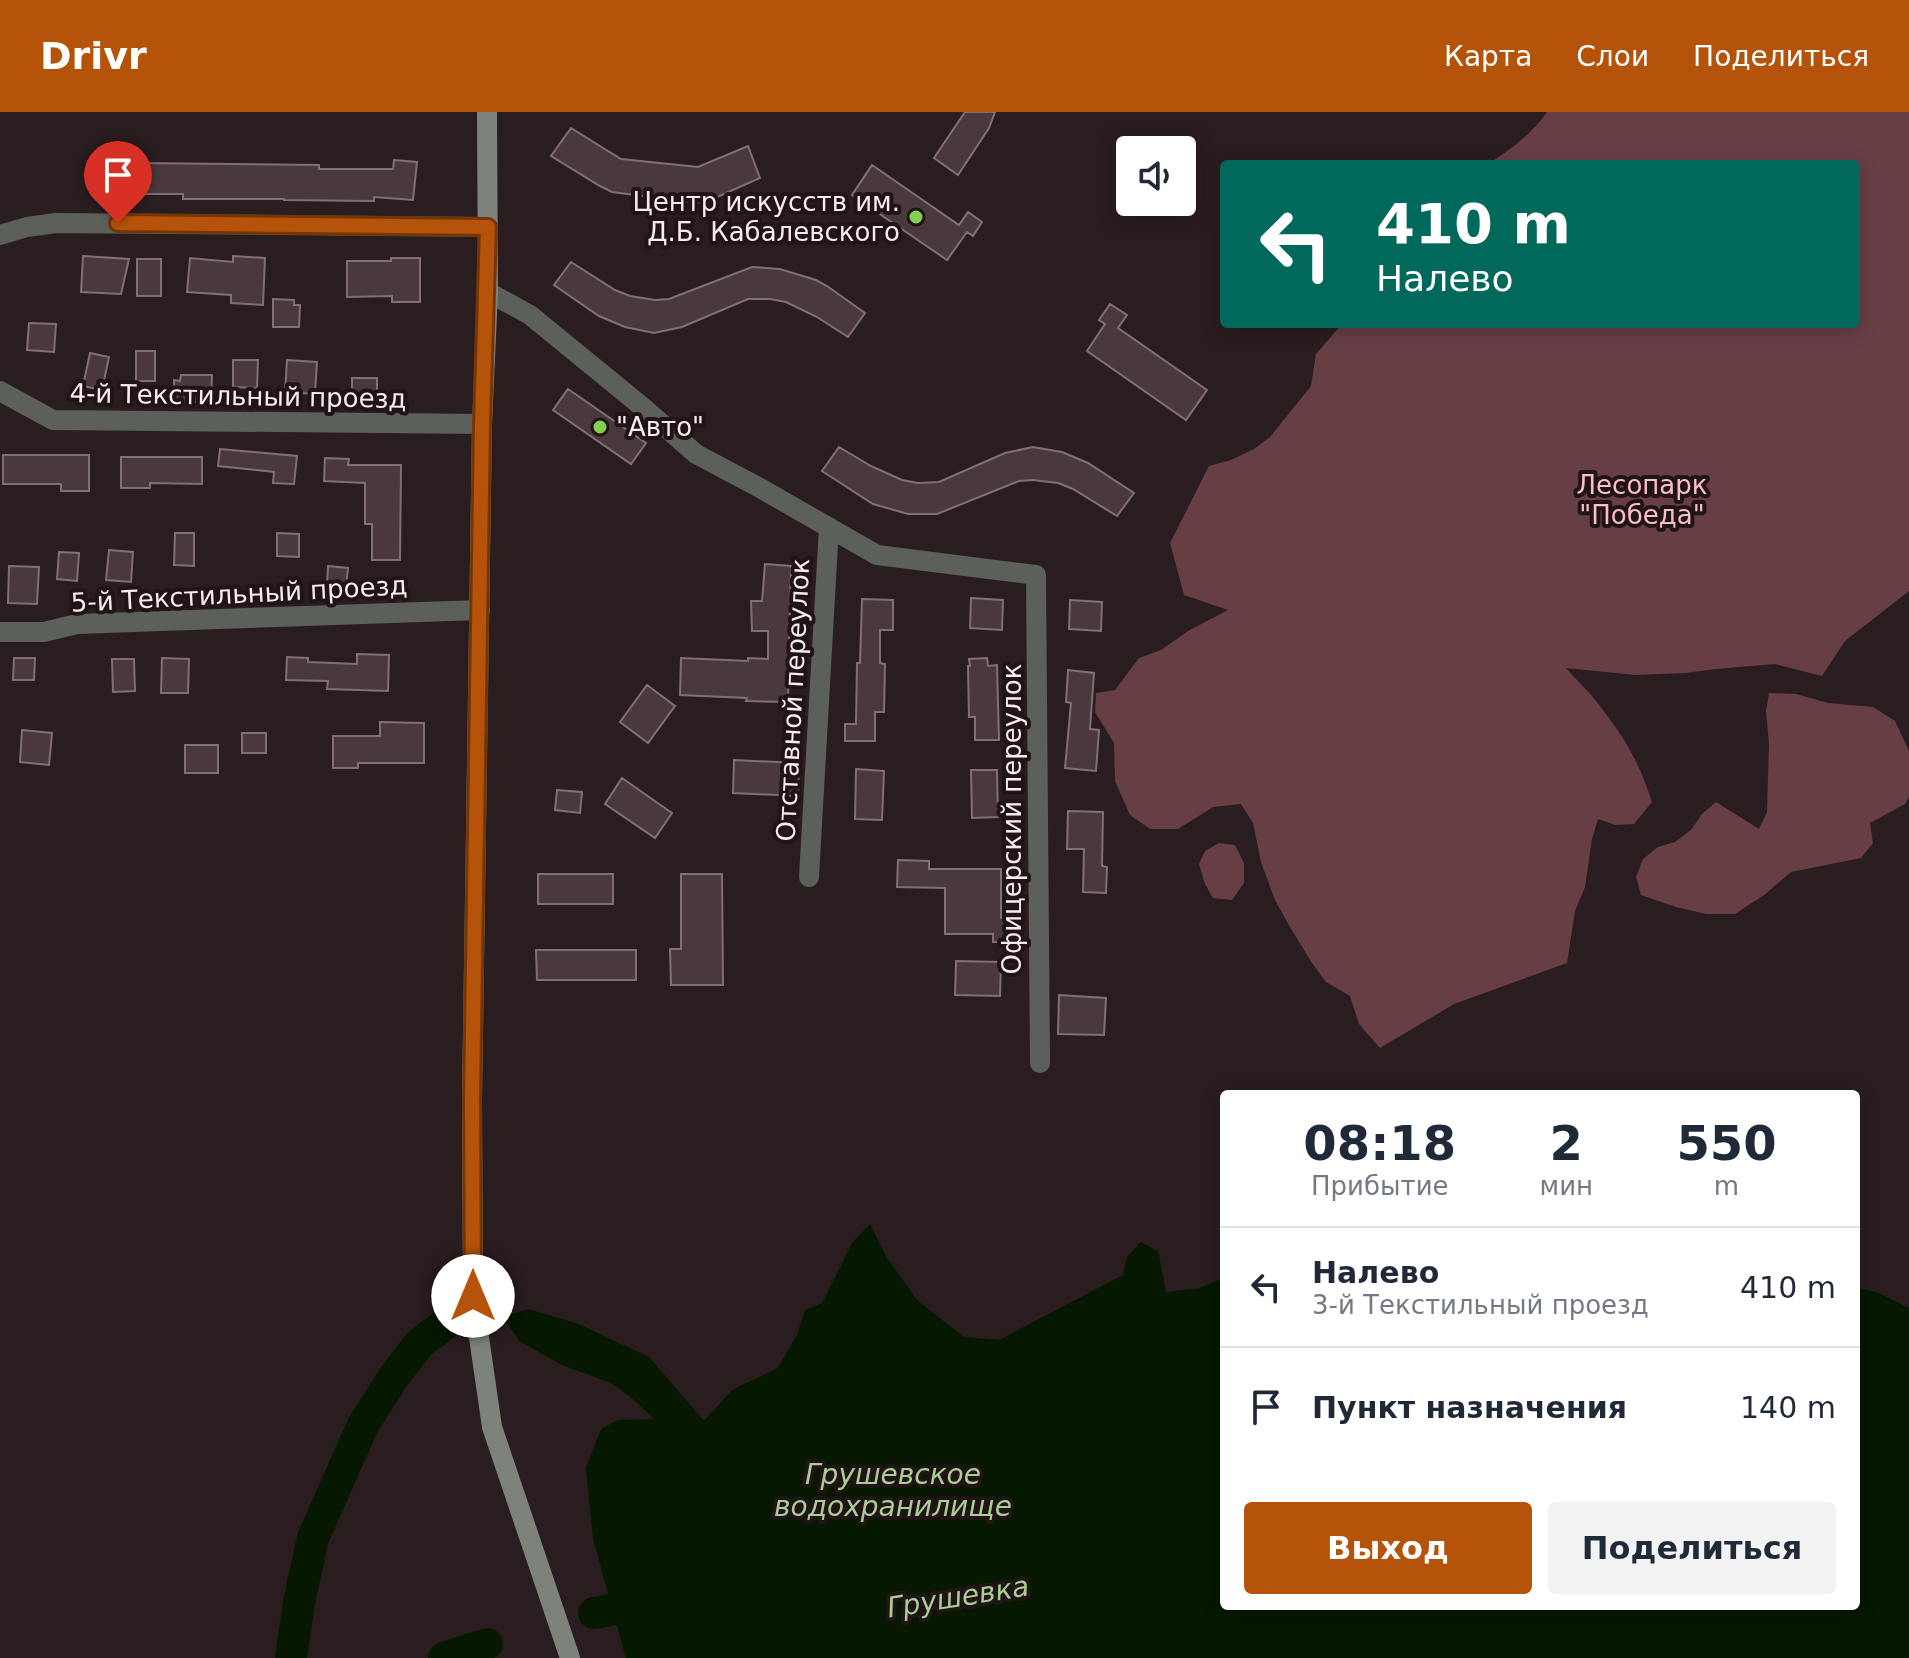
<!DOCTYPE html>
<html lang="ru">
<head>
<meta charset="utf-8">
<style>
  body { margin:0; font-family:"DejaVu Sans",sans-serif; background:#f2f2f3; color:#1f2937; height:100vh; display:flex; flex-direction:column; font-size:30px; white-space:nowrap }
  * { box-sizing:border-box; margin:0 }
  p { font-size:26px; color:#747a83 }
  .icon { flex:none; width:44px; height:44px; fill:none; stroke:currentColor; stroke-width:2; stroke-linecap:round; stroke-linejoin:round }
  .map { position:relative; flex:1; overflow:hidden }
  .drawer { position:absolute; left:1220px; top:978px; width:640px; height:520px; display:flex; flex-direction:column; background:#fff; border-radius:8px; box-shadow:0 4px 20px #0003 }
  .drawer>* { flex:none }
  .guide { position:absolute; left:1220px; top:48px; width:640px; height:168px; border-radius:8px; box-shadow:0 4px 20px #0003; background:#00695c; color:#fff; overflow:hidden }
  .buttons { position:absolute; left:1116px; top:24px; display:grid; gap:16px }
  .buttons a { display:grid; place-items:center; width:80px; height:80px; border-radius:8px; background:#fff; box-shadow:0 4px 20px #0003; font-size:40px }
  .pin { position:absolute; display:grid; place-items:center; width:68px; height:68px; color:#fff; margin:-82px -34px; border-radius:50% 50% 50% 0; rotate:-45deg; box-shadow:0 0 8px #0007 }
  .pin .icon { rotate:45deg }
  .me { position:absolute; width:88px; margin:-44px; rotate:0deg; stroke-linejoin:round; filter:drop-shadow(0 0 6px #0008) }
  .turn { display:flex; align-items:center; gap:28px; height:168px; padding:0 24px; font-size:36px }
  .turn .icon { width:104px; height:104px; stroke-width:2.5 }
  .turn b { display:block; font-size:56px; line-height:68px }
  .eta { display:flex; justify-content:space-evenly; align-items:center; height:136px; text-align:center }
  .eta b { font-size:48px; font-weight:700; line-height:56px }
  .primary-button { display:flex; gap:16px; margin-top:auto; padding:16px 24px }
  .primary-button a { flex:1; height:92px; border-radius:8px; background:#b45309; color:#fff; font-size:32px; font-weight:700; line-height:92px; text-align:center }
  .primary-button a+a { background:#f2f2f3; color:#1f2937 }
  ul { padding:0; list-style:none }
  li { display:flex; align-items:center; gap:24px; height:120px; padding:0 24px; border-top:2px solid #e0e1e3 }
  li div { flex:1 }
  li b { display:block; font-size:30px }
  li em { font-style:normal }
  header { display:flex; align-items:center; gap:48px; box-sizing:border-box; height:112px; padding:0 40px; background:#b45309; color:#fff }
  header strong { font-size:38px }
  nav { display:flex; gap:44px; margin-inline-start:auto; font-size:28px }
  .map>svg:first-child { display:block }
  .forest { fill:#683e45 }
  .water { fill:#061800 }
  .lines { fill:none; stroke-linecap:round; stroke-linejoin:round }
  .river { stroke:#061800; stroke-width:32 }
  .building { fill:#49393c; stroke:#817072; stroke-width:2 }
  .minor { stroke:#5c605a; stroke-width:20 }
  .secondary { stroke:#7d837a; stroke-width:20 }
  .route-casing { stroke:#753606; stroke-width:20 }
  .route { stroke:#b45309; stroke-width:14 }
  .poi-dot { fill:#82d04f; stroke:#211416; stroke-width:3 }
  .labels { text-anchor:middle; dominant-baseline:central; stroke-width:8; stroke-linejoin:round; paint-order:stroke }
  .poi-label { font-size:26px; fill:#f6eced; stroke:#211416; text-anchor:end }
  .street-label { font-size:26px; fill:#f6eced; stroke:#211416 }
  .park-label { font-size:26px; fill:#fbbdc7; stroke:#211416 }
  .water-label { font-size:28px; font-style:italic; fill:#a9cf94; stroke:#211416 }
</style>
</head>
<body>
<header>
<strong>Drivr</strong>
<nav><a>Карта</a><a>Слои</a><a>Поделиться</a></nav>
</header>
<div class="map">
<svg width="1909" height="1546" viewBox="0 0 1909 1546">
  <rect width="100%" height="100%" fill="#2a1d1f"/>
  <!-- forest -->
  <path class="forest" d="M1547 0H1909V479L1845 529 1822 564 1775 552 1716 557 1685 561 1635 563 1566 556C1575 567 1587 577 1596 589 1623 623 1639 649 1652 690L1634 712 1615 713 1598 707 1592 727 1585 775 1575 799 1567 851 1454 892 1380 936 1359 912 1350 884 1326 870 1312 851 1290 815 1275 788 1261 750 1253 711 1241 692 1213 695 1178 717H1150L1130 703 1115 669 1114 631 1095 600 1096 581 1115 578 1139 546 1161 538 1188 519 1228 498 1184 483 1170 431 1209 354 1231 348 1254 337 1270 325 1311 274 1316 242 1342 212H1856V52H1488C1510 38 1532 22 1547 0Z
    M1769 581 1796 582 1828 591 1873 595 1895 609 1909 639V685L1905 692 1870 711 1873 731 1861 746 1791 760 1764 783 1735 802H1706L1676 795 1641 783 1636 765 1643 747 1658 735 1675 730 1691 718 1702 702 1716 690 1759 717 1767 700 1769 632 1766 599Z
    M1219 731 1235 733 1244 751V771L1232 788 1213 786 1205 772 1199 752 1205 739Z"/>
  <!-- water -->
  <path class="water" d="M870 1112 887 1146 918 1189 964 1225 999 1228 1123 1163 1127 1145 1141 1130 1158 1139 1166 1180 1199 1176 1224 1166V1494H1856V1177C1874 1176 1893 1188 1909 1196V1546H626L593 1427 586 1356 601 1317 618 1308 654 1307 633 1287 611 1271 562 1253 519 1229 503 1205 528 1197 576 1211 649 1245 704 1309 732 1278 778 1256 797 1223 805 1198 822 1191 852 1131Z"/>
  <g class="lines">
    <!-- river -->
    <path class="river" d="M594 1501 656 1490
      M291 1546 299 1490 313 1426 363 1313 395 1263 420 1231 448 1210
      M444 1546 487 1532"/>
  </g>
  <!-- building -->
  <path class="building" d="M965 0H995L989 16 958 63 934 46Z
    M571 16 621 47 698 55 748 34 760 66 706 90 696 91 612 80 600 74 551 44Z
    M394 48 417 50 413 88 374 85V89L284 88V87H183V82H138V51L319 53V57H393Z
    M872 53 959 113 968 100 982 110 973 124 967 120 947 148 852 83Z
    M83 144 129 147 121 182 81 180Z
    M233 144 265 146 263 193 231 191V183L187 180 190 146 233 150Z
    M391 146H420V190H392V184L347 185V149H391Z
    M137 147H161V184H137Z
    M571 150 615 178 630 184 655 188 669 187 752 155 780 157 816 168 827 174 865 201 848 225 817 205 786 190 770 187H748L682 215 654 221 625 215 599 204 554 173Z
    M273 187 294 188V193H300L299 215H273Z
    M1110 192 1127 203 1118 216 1207 278 1186 308 1087 239 1105 212 1099 208Z
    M29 211 56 212 54 240 27 238Z
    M136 239H155V269H136Z
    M90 241 109 245 102 278 83 274Z
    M233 248H258L257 276 233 275Z
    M287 248 317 250 315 282 285 280Z
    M181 263H212L211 290H175L174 268 180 269Z
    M352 266H377V294H352Z
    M568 277 646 331 631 352 553 298Z
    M839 335 871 354 902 368 918 371 939 370 1005 341 1033 335 1062 340 1088 351 1134 381 1117 404 1073 377 1058 371 1033 368 1019 369 937 402H908L873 392 822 359Z
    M220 337 297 344 294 372 273 371 274 360 218 354Z
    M3 343H89V379H61V372H3Z
    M121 345H202V372L150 371V376H121Z
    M325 346 349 347 348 353H401L400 448H372V412H365V371L324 369Z
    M175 421H194V454L174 453Z
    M277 421 299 422V445L277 444Z
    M109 438 133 440 131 470 106 468Z
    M59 440 79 441 77 469 57 467Z
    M765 452 791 454 788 590 746 589 747 586 680 583 681 546 748 549V546L768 547V519H752L751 489H762Z
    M9 454 39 455 37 492 8 491Z
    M328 454 348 456 346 476 327 474Z
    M971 486 1003 488 1002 518 970 516Z
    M862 487 893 488V518H880V551L885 552 884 600H875V629H845V612H856L857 551H860Z
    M1070 488 1102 490 1101 519 1069 517Z
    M357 542 389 543 388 579 327 577 328 569 286 568 287 545 308 546V550L357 552Z
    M14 546H35L34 568H13Z
    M162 546 189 547 188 581H161Z
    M987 546 988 554 997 553 999 628H975V605H969L968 554H970L969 547Z
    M112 547H134L135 579 113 580Z
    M1068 558 1094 561 1090 617 1099 618 1096 659 1065 656 1071 591 1066 590Z
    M647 573 675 594 648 631 620 610Z
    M380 610 424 611V651H358V656H333V624H380Z
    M22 618 52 621 49 653 20 650Z
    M242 621H266V641H242Z
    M185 633H218V661H185Z
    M734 648 799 651 798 684 733 681Z
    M856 657 884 659 882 708 855 707Z
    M971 658H997L998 705 972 706Z
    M622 666 672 701 655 726 605 692Z
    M557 678 582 680 580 701 555 698Z
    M1068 699 1103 700 1102 754 1107 755 1106 781 1083 780 1084 737H1067Z
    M898 748 929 749V757H1001V806H1006V814H1019V830H993V822H945V776L897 775Z
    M538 762H613V792H538Z
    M681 762H722L723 873H671L670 837H681Z
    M536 838H636V868H537Z
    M956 849 1001 850 1000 884 955 883Z
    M1059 883 1106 886 1104 923 1058 922Z"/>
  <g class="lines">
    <!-- minor -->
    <path class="minor" d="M0 123 27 115 56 111 488 115
      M488 180 530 203 645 297 696 342 760 376 877 443 1036 463 1040 951
      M0 279 53 308 482 312
      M0 520H44L77 512 480 498
      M809 765 829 415"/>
    <!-- secondary -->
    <path class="secondary" d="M487 0 488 180 482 312 472 987 473 1184 492 1315 570 1546"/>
  </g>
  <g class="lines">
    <defs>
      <path id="route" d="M118 111 488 115 482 312 472 987 473 1184"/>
    </defs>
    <!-- route casing -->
    <use href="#route" class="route-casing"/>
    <!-- route -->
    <use href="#route" class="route"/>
  </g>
  <!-- markers -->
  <g class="poi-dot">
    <circle cx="916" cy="105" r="8"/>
    <circle cx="600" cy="315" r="8"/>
  </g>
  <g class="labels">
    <!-- poi labels -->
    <g class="poi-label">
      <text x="900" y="90">Центр искусств им.<tspan x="900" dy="30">Д.Б. Кабалевского</tspan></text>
      <text x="616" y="315" text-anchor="start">"Авто"</text>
    </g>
    <!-- street labels -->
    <g class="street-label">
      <text transform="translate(238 284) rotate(1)">4-й Текстильный проезд</text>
      <text transform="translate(239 482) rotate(-3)">5-й Текстильный проезд</text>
      <text transform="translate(793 588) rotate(-87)">Отставной переулок</text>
      <text transform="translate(1012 707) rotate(-90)">Офицерский переулок</text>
    </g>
    <!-- park labels -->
    <g class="park-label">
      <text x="1642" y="373">Лесопарк<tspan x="1642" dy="30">"Победа"</tspan></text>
    </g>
    <!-- water labels -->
    <g class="water-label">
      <text x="893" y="1362">Грушевское<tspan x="893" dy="32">водохранилище</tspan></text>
      <text transform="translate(958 1485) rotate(-9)">Грушевка</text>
    </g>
  </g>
</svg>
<div class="buttons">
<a><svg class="icon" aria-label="sound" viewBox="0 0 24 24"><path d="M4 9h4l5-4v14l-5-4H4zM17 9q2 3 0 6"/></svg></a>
</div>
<div class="pin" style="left:118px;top:111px;background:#d93025"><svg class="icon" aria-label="arrive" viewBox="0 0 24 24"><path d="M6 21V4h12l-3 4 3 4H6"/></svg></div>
<svg class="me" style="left:473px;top:1184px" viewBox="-20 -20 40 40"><circle r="19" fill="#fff"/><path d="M0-13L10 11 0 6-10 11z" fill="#b45309"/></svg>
<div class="guide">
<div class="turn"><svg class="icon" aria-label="left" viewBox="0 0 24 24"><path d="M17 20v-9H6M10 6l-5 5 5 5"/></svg><div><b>410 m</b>Налево</div></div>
</div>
<section class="drawer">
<div class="eta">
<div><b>08:18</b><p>Прибытие</p></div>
<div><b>2</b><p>мин</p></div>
<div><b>550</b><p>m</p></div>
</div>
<ul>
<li><svg class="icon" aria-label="left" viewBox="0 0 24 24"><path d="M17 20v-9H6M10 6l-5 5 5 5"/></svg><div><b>Налево</b><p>3-й Текстильный проезд</p></div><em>410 m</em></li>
<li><svg class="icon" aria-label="arrive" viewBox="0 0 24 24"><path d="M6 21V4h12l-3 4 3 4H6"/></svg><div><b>Пункт назначения</b></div><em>140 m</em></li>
</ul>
<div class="primary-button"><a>Выход</a><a>Поделиться</a></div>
</section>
</div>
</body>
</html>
